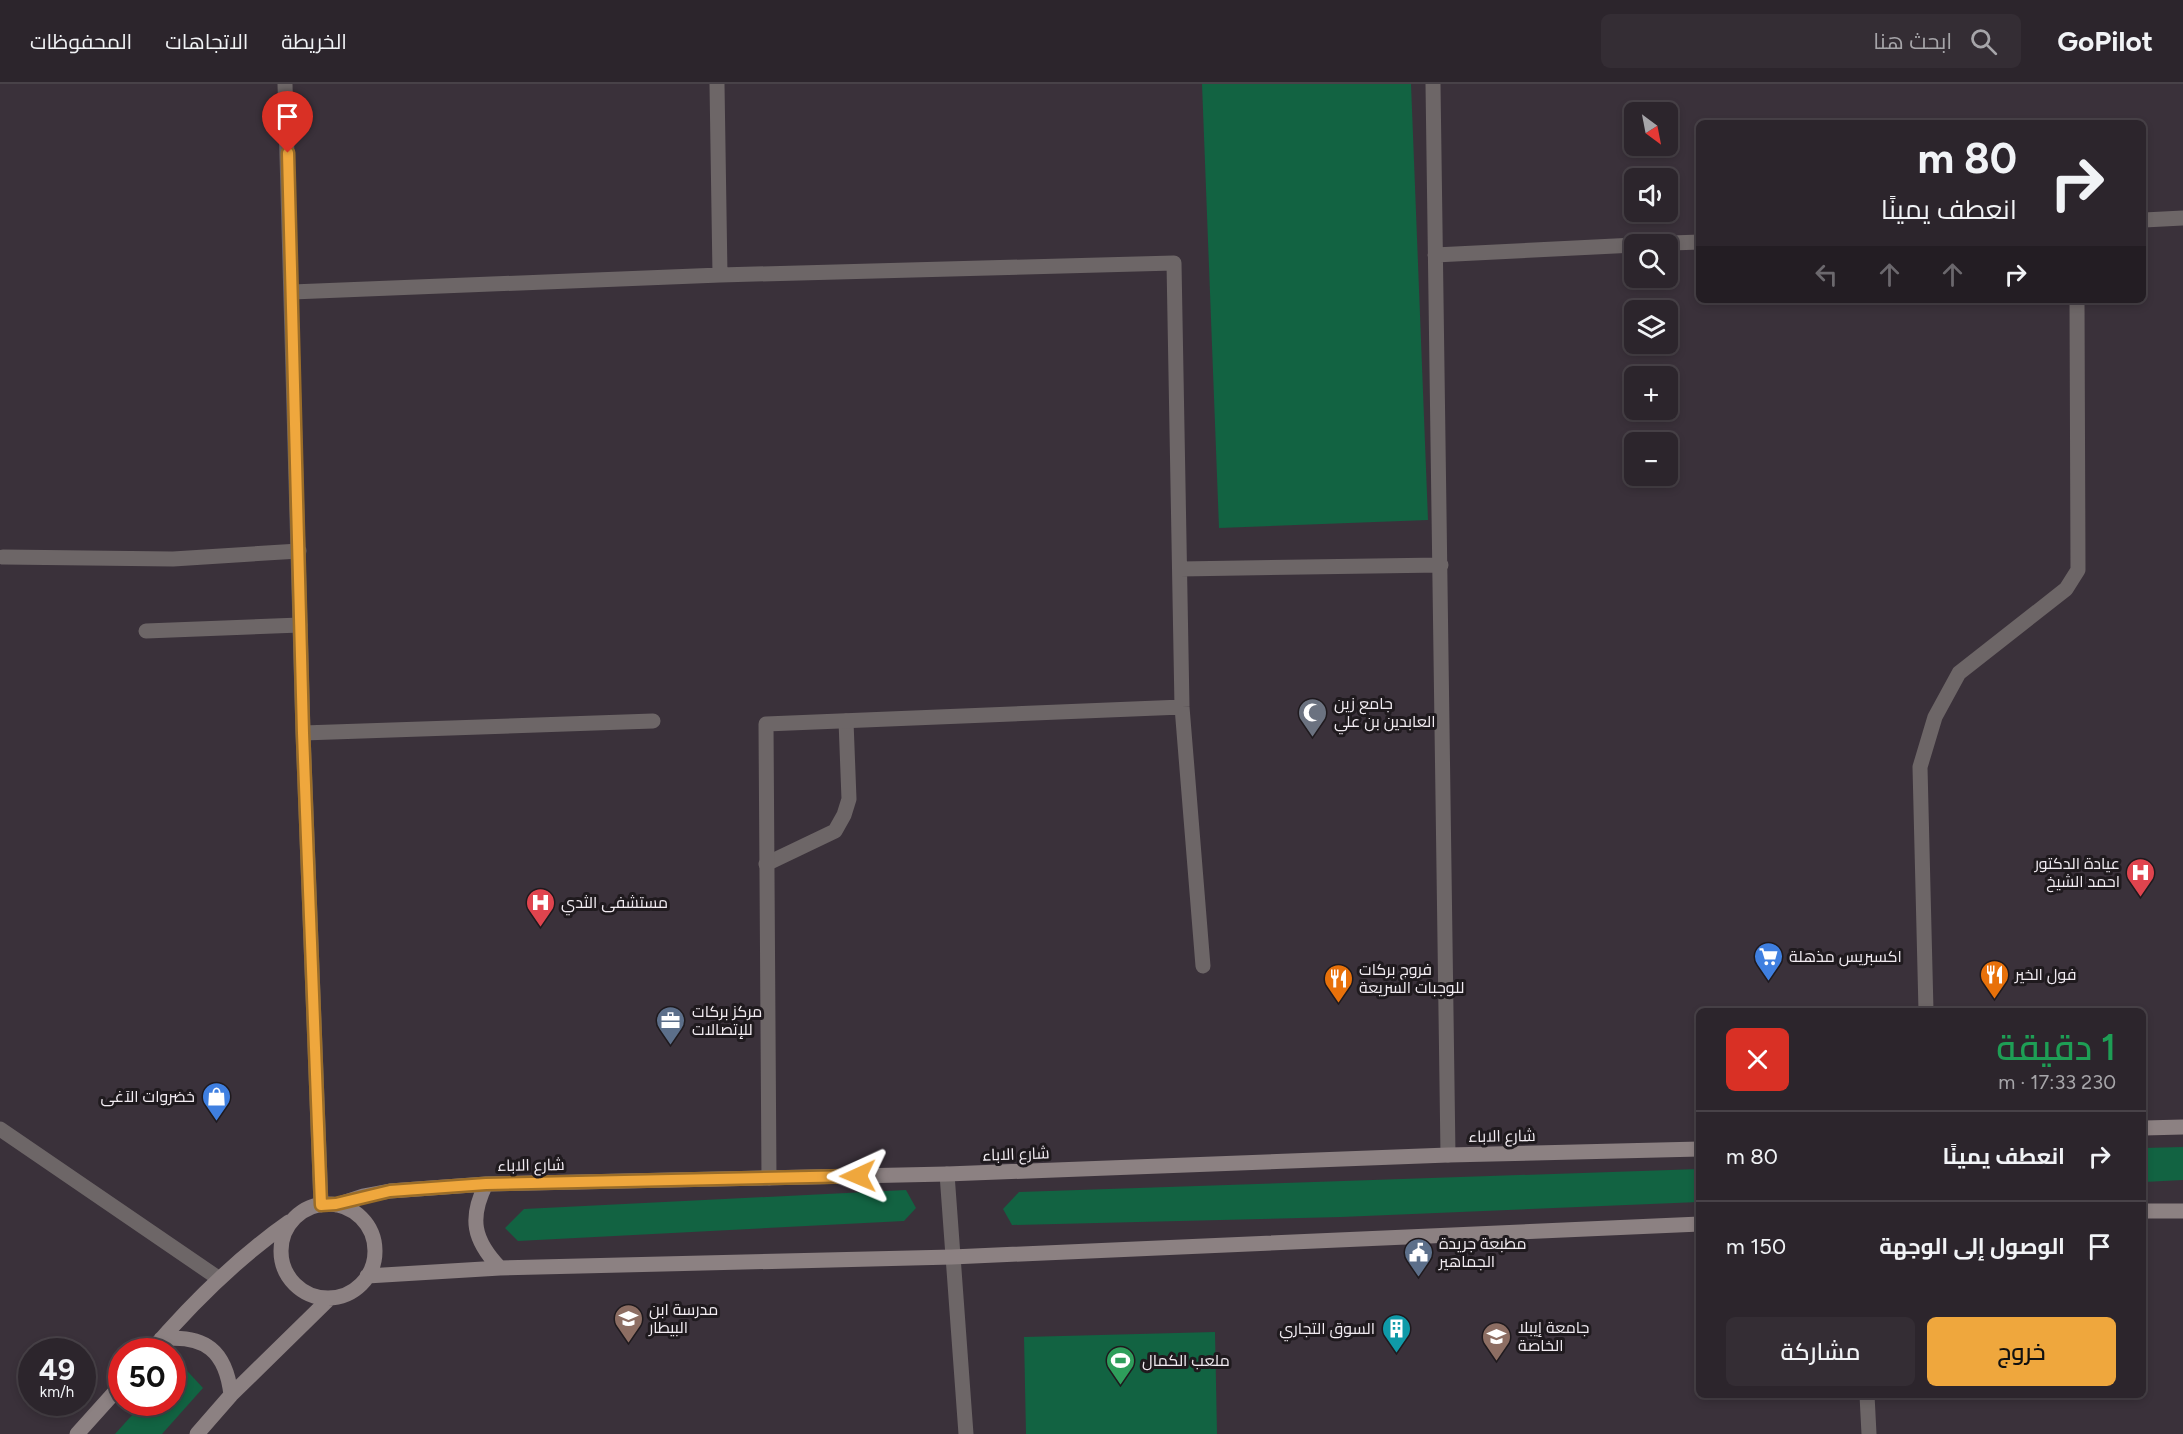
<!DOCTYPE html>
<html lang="ar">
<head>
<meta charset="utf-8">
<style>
  body { margin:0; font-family:Figtree,Cairo,sans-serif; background:#342d34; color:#f1f3f6; direction:rtl; height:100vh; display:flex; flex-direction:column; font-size:22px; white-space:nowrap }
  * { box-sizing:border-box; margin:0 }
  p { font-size:20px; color:#a6a5a9 }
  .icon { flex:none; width:33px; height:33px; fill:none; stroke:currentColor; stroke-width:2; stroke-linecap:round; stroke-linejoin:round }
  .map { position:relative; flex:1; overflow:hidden; direction:ltr }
  .drawer { position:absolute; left:1696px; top:924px; width:450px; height:390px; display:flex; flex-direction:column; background:#2c252c; border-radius:9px; box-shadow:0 3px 9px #0003,0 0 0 2px #484248; direction:rtl }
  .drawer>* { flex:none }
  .guide { position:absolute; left:1696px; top:36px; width:450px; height:183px; border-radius:9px; box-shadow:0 3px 9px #0003,0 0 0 2px #484248; direction:rtl; background:#2c252c; color:#f1f3f6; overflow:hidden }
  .needle { width:39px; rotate:148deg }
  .tools { position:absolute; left:1624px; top:18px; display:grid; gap:12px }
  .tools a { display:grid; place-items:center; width:54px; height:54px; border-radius:9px; background:#2c252c; box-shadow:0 3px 9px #0003,0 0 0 2px #484248; font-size:30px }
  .speed { position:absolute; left:18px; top:1254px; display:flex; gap:12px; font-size:30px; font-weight:700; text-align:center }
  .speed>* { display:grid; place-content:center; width:78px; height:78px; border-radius:50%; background:#2c252c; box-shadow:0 3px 9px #0003,0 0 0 2px #484248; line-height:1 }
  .speed small { font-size:15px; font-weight:400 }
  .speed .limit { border:9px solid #d22; background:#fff; color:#111 }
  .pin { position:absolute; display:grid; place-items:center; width:51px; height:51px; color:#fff; margin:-62px -26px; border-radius:50% 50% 50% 0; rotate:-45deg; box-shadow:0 0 6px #0007 }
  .pin .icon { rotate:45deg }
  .me { position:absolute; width:66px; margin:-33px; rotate:269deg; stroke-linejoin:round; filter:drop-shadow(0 0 4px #0008) }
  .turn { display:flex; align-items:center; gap:21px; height:126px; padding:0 30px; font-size:27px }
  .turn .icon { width:78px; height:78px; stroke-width:2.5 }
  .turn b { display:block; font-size:42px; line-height:51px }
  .lanes { display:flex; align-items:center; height:57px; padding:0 30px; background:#0003; justify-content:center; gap:30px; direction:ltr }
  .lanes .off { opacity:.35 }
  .round { display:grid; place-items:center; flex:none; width:63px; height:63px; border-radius:9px; background:#342d34 }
  .summary { display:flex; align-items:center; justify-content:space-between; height:102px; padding:0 30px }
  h1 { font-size:36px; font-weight:600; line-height:45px; color:#1e9e55 }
  .action { display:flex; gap:12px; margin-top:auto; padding:12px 30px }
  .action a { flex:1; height:69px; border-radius:9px; background:#efa73d; color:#111; font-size:24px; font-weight:600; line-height:69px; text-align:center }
  .action a+a { background:#342d34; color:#f1f3f6 }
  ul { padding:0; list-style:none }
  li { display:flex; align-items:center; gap:18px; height:90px; padding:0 30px; border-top:2px solid #484248 }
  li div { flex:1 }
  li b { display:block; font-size:22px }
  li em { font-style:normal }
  header { display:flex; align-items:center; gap:36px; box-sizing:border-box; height:84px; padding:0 30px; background:#2c252c; border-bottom:2px solid #484248 }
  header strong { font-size:28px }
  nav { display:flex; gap:33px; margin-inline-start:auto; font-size:21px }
  .search { width:420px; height:54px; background:#342d34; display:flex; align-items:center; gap:15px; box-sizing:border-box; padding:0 21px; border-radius:9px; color:#a6a5a9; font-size:22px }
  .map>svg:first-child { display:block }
  .green { fill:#126342 }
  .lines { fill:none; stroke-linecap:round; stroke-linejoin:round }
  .lane { stroke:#6d6667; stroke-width:15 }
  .street { stroke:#6d6667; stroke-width:15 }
  .secondary { stroke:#8c8182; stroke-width:15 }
  .route-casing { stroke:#9b6d28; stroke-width:15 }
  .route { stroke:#efa73d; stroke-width:10 }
  .labels { text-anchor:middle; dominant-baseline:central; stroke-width:6; stroke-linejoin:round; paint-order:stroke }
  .poi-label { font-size:16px; fill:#f2ecf2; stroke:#1f1a1e; text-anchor:start }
  .street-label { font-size:16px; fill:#f2ecf2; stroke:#1f1a1e }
</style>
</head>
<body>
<header>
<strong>GoPilot</strong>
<div class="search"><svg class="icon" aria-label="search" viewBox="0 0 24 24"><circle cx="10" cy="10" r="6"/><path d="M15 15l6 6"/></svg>ابحث هنا</div>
<nav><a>الخريطة</a><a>الاتجاهات</a><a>المحفوظات</a></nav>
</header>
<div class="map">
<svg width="2183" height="1350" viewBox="0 0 2183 1350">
  <rect width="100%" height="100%" fill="#3a313a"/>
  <!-- green -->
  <path class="green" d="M1202 0H1411L1428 436 1219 444Z
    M2183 1063V1096L2144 1098V1064Z
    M1699 1085V1118L1341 1133 1012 1141 1003 1125 1019 1108Z
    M906 1106 916 1124 904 1137 518 1157 505 1144 524 1125Z
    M1215 1248 1217 1350H1026L1024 1253Z
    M179 1278 203 1304 162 1350H115L143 1319 172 1318 173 1286Z"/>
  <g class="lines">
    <!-- lane -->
    <path class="lane" d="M3 473 173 475 299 467
      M146 547 300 541
      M766 780 835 747 844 731 849 715 846 637"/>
    <!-- street -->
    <path class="street" d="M285 0 303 649 321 1121
      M717 0 720 191
      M1433 0 1448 1071
      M2144 136 2183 134
      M1643 160 1700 158
      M1435 171 1635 161
      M292 208 720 191 1174 179 1182 623 1203 882
      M1180 485 1441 481
      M303 649 653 637
      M1926 927 1920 683 1935 633 1959 589 2066 505 2078 486 2077 216
      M0 1045 218 1194
      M947 1090 966 1350
      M769 1094 766 640 1182 623
      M1867 1311 1869 1350"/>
    <!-- secondary -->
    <path class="secondary" d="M2144 1044 2183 1043
      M486 1100C469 1134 473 1156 500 1184
      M281 1167a47 47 0 1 1 94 0a47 47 0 1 1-94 0Z
      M336 1121 363 1112 390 1107 486 1100 947 1090 1448 1071 1700 1065
      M2144 1127H2183
      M367 1192 500 1184 952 1173 1700 1140
      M161 1255C205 1250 226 1267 231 1311
      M150 1268C192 1219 236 1175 289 1138
      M77 1350 122 1300
      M197 1350 231 1311 329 1215"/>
  </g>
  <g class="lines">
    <defs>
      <path id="route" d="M288 69 303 649 321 1121 336 1120 390 1107 486 1100 858 1092"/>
    </defs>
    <!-- route casing -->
    <use href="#route" class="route-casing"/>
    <!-- route -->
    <use href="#route" class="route"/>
  </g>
  <!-- icons -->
  <defs>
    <symbol id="mosque-pin" viewBox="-11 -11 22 30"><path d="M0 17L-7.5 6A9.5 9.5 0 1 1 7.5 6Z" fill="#6b7280" stroke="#1f1a1e"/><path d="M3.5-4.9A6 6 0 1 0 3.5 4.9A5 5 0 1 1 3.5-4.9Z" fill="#fff"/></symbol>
    <symbol id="hospital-pin" viewBox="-11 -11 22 30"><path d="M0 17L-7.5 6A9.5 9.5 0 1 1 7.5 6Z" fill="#e0444e" stroke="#1f1a1e"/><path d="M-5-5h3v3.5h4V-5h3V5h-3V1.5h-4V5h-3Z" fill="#fff"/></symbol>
    <symbol id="supermarket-pin" viewBox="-11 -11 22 30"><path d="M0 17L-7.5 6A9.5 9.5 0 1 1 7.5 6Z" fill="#3f7fe0" stroke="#1f1a1e"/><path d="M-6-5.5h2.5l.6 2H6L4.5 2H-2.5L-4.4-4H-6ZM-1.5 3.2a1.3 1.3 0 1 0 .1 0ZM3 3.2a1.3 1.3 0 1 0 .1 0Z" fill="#fff"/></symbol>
    <symbol id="restaurant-pin" viewBox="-11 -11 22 30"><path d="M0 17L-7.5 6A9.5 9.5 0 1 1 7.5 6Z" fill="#e8710a" stroke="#1f1a1e"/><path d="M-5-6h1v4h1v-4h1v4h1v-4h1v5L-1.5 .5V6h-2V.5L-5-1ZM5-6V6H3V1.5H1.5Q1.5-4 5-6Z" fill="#fff"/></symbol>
    <symbol id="office-pin" viewBox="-11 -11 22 30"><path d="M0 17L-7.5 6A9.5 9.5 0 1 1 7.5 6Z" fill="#5c6f8a" stroke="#1f1a1e"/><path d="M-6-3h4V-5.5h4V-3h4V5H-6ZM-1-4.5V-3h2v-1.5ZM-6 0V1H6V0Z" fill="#fff"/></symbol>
    <symbol id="shop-pin" viewBox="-11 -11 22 30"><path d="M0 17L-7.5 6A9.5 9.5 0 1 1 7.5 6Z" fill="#3f7fe0" stroke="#1f1a1e"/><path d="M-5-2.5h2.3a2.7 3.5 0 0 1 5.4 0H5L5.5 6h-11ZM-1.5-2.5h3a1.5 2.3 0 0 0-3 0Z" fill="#fff"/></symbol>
    <symbol id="civic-pin" viewBox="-11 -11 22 30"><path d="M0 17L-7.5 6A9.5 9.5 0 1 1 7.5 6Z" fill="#5c6f8a" stroke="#1f1a1e"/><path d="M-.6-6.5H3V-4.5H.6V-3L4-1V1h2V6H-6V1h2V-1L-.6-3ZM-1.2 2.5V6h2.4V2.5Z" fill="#fff"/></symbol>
    <symbol id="school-pin" viewBox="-11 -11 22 30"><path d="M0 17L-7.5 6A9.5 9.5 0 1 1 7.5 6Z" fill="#8d6e63" stroke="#1f1a1e"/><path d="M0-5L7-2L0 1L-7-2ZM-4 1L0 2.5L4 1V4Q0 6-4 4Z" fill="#fff"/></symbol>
    <symbol id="building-pin" viewBox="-11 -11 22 30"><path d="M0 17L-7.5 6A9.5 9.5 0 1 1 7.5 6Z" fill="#0f9aa8" stroke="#1f1a1e"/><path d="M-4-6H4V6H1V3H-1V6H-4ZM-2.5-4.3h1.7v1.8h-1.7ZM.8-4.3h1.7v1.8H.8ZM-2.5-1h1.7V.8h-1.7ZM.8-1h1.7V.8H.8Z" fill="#fff"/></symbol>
    <symbol id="university-pin" viewBox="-11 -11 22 30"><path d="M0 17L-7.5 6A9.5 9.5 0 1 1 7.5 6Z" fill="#8d6e63" stroke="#1f1a1e"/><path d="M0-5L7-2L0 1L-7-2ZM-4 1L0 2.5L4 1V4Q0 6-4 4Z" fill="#fff"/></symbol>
    <symbol id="stadium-pin" viewBox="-11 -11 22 30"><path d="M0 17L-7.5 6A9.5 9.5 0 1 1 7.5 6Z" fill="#2e9e5b" stroke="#1f1a1e"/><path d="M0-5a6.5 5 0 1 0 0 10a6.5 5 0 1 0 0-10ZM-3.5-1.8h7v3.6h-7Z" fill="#fff"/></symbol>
  </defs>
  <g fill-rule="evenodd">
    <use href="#mosque-pin" x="1296" y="612" width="33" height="45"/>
    <use href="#hospital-pin" x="2124" y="772" width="33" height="45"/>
    <use href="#hospital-pin" x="524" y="802" width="33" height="45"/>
    <use href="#supermarket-pin" x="1752" y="856" width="33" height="45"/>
    <use href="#restaurant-pin" x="1978" y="874" width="33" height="45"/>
    <use href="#restaurant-pin" x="1322" y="878" width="33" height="45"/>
    <use href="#office-pin" x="654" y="920" width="33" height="45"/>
    <use href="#shop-pin" x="200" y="996" width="33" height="45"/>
    <use href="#civic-pin" x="1402" y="1152" width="33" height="45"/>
    <use href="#school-pin" x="612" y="1218" width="33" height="45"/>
    <use href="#building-pin" x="1380" y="1228" width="33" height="45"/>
    <use href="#university-pin" x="1480" y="1236" width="33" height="45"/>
    <use href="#stadium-pin" x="1104" y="1260" width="33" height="45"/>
  </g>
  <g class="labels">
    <!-- poi labels -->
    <g class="poi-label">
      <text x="1334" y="619">جامع زين<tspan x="1334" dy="18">العابدين بن علي</tspan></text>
      <text x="2120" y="779" text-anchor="end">عيادة الدكتور<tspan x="2120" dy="18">احمد الشيخ</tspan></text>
      <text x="561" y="818">مستشفى الثدي</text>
      <text x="1789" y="872">اكسبريس مذهلة</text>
      <text x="1359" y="885">فروج بركات<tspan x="1359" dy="18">للوجبات السريعة</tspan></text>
      <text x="2015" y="890">فول الخير</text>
      <text x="692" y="927">مركز بركات<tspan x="692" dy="18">للإتصالات</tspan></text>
      <text x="195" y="1012" text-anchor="end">خضروات الآغى</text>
      <text x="1439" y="1159">مطبعة جريدة<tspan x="1439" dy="18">الجماهير</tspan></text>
      <text x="649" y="1225">مدرسة ابن<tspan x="649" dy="18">البيطار</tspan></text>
      <text x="1518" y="1243">جامعة إيبلا<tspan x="1518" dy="18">الخاصة</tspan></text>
      <text x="1375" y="1244" text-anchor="end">السوق التجاري</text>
      <text x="1142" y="1276">ملعب الكمال</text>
    </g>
    <!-- street labels -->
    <g class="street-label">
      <text transform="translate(1502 1052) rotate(-1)">شارع الاباء</text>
      <text transform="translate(1016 1070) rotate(-2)">شارع الاباء</text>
      <text transform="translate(531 1081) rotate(-1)">شارع الاباء</text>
    </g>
  </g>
</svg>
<div class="tools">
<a><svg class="needle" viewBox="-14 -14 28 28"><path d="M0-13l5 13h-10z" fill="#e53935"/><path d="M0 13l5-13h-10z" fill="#a6a5a9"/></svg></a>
<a><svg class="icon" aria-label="sound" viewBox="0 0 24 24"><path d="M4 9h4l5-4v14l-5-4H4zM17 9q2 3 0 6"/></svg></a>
<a><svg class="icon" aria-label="search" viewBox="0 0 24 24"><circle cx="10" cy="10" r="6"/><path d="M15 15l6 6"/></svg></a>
<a><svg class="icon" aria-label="layers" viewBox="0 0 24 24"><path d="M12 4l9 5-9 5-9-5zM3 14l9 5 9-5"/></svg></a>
<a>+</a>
<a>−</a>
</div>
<div class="speed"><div>49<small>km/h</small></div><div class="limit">50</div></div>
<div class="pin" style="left:288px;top:69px;background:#d93025"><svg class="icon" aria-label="arrive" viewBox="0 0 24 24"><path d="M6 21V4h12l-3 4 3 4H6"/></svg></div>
<svg class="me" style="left:858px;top:1092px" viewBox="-20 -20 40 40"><path d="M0-17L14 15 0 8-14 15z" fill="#efa73d" stroke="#fff" stroke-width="4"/></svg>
<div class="guide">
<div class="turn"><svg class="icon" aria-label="right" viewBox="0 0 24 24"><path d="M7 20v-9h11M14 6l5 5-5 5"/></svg><div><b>80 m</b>انعطف يمينًا</div></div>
<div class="lanes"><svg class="icon off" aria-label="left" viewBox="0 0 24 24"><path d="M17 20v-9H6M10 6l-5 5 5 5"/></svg><svg class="icon off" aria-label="ahead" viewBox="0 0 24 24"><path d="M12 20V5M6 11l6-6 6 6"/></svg><svg class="icon off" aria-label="ahead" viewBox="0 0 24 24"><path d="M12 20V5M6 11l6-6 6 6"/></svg><svg class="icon" aria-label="right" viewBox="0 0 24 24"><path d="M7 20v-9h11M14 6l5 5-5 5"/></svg></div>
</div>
<section class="drawer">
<div class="summary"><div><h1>1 دقيقة</h1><p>230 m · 17:33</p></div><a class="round" style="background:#d93025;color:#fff"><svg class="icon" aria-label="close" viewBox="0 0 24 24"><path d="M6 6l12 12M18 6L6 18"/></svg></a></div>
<ul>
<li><svg class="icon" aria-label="right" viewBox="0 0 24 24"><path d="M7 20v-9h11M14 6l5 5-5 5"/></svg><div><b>انعطف يمينًا</b></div><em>80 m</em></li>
<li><svg class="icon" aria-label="arrive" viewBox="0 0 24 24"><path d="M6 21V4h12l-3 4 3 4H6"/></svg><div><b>الوصول إلى الوجهة</b></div><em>150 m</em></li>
</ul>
<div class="action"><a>خروج</a><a>مشاركة</a></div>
</section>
</div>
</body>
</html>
